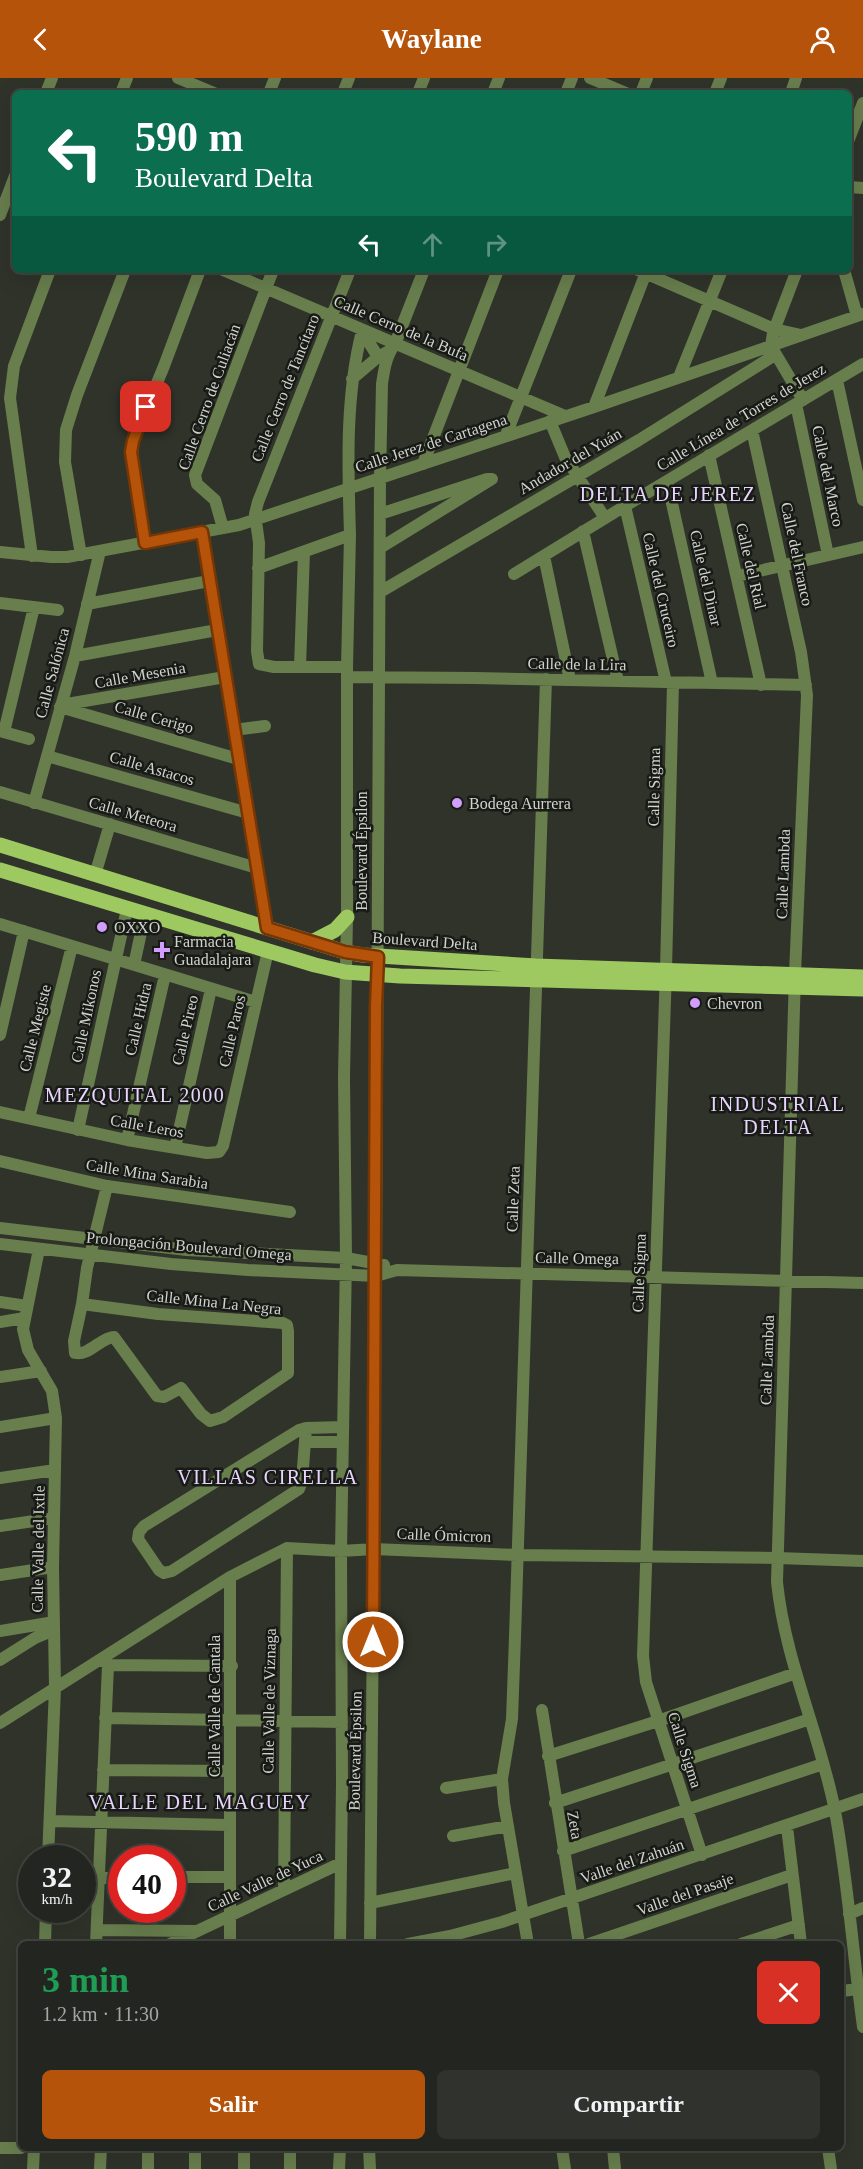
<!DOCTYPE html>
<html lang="es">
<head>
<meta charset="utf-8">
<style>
  body { margin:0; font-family:Georgia,serif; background:#2f322d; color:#f1f3f6; height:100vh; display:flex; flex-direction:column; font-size:22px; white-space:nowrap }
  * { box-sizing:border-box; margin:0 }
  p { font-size:20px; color:#a3a5a5 }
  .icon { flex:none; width:33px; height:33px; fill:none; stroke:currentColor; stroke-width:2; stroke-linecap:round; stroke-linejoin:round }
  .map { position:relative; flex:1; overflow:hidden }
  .panel { position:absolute; left:18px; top:1863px; width:826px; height:210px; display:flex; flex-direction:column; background:#232620; border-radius:9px; box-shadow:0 6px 24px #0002,0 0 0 2px #40433e }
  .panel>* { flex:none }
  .guide { position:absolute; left:12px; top:12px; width:840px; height:183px; border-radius:9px; box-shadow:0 6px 24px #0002,0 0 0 2px #40433e; background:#0b6e4f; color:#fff; overflow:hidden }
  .speed { position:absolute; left:18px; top:1767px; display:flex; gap:12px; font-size:30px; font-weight:700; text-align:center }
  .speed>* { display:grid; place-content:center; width:78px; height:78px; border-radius:50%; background:#232620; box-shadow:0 6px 24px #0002,0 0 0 2px #40433e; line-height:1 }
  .speed small { font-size:15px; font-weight:400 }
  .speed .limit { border:9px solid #d22; background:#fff; color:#111 }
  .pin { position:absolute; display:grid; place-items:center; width:51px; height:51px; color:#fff; margin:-26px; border-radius:12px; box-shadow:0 3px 9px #0006 }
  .me { position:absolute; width:66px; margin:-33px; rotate:0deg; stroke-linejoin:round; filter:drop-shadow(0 0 4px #0008) }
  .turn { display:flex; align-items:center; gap:21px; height:126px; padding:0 24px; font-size:27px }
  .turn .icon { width:78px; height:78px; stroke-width:2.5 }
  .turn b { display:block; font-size:42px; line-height:51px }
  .lanes { display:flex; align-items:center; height:57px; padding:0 24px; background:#0003; justify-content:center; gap:30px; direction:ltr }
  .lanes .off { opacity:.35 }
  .round { display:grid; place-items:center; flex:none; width:63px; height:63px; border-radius:9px; background:#2f322d }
  .summary { display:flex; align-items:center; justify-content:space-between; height:102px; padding:0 24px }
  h1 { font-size:36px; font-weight:700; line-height:45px; color:#1e9e55 }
  .button { display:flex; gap:12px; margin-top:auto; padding:12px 24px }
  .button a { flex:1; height:69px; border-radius:9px; background:#b45309; color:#fff; font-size:24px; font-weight:700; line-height:69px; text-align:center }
  .button a+a { background:#2f322d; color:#f1f3f6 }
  header { display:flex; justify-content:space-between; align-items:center; height:78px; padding:0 24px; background:#b45309; color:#fff; font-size:27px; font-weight:700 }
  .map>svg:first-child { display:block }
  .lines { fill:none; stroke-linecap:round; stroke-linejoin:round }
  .minor { stroke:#687e4d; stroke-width:12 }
  .major { stroke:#9ec960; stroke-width:15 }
  .route-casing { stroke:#753606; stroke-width:15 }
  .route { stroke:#b45309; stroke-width:10 }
  .poi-dot { fill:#d19dfe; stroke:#181a16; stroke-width:2 }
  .labels { text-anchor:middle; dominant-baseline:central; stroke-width:5; stroke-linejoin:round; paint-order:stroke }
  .street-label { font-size:16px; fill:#d1d4ce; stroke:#181a16 }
  .poi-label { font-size:16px; fill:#d1d4ce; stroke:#181a16; text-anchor:start }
  .quarter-label { font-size:20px; letter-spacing:1.5px; fill:#e9d4fe; stroke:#181a16 }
</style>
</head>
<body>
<header><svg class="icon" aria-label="back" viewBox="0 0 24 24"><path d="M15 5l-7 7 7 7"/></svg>Waylane<svg class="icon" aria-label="person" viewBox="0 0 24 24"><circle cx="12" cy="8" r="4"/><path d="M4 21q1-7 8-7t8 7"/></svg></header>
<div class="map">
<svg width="863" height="2091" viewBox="0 0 863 2091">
  <rect width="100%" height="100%" fill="#2f332a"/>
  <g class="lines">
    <!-- minor -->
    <path class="minor" d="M178 0 214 15
      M590 0 626 15
      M46 15 52 0
      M121 15 127 0
      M269 15 275 0
      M343 15 349 0
      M418 15 424 0
      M493 15 499 0
      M566 15 572 0
      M641 15 647 0
      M715 15 721 0
      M791 15 796 0
      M849 61 863 25
      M849 109 863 110
      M0 137 15 98
      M223 192 565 338
      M638 192 774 251 801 257
      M797 192 773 255 771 268 803 322
      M844 192 857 238
      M362 253 378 279
      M679 299 722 192
      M352 301 378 279 389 273
      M837 302 863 422
      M796 326 828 477
      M594 329 647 192
      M550 343 565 379 605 440
      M752 352 801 574 807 617 795 896 777 1504C785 1583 820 1656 835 1733 848 1804 853 1877 863 1949
      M506 357 571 192
      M709 377 761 607
      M423 386 498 192
      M667 403 712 605
      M625 428 666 604
      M380 436 487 401H492L380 470
      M223 450 215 422 197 406 195 397 273 192
      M583 453 618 603
      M202 454 267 850
      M145 465 132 387 133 363 164 288 200 192
      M0 474 51 479H67L239 447 594 329 863 236
      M81 477 65 384 66 352 77 317 125 192
      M32 478 10 320 14 288 50 192
      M544 478 570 602
      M258 490 350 457
      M514 496 625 428 863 286
      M737 498 863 469
      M380 514 639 362 775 277
      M0 525 58 532
      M87 526 209 503
      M75 578 217 552
      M300 589 304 474
      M347 589H274L259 586 257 573 259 465 255 436 258 424 350 192
      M347 599 475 600 806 607
      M673 605 666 892 643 1578 646 1604 702 1777
      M61 627 225 599
      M60 629 238 681
      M234 652 265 648
      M0 653 29 661
      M4 654 34 529
      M47 678 248 735
      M0 714 257 790
      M34 725 75 578 100 473
      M95 797 110 746
      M0 846 256 924
      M134 887 145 836
      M0 957 24 853
      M0 1034 127 1062 207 1075 219 1074 223 1068 268 873
      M29 1040 72 868
      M78 1052 127 831
      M127 1062 165 897
      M175 1070 211 911
      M0 1083 107 1108 290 1134
      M0 1150 187 1172 346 1180 384 1187
      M0 1166 171 1186 248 1192 376 1198 397 1192 863 1205
      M39 1171 23 1251 28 1272 52 1313 56 1340 53 1489 55 1610 48 1780
      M0 1224 27 1228
      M82 1226 158 1236 283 1245 287 1247 288 1253V1295L223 1339 210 1343 201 1336 181 1310 164 1319 157 1318 114 1259C100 1260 89 1278 75 1275L74 1263 82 1226 87 1190 107 1108
      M0 1244 24 1240
      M0 1299 41 1293
      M0 1349 56 1340
      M306 1350 302 1403 299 1411 172 1493 164 1495 159 1492 138 1461 139 1454 144 1448 299 1352 306 1350 343 1349
      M305 1364H343
      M0 1400 55 1392
      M0 1448 54 1440
      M0 1497 53 1489
      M0 1553 54 1544
      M0 1582 35 1560 54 1552
      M104 1583 108 1587 232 1588
      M542 1632 579 1866
      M105 1640 342 1644
      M0 1645 230 1499 287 1470 341 1473 374 1471 517 1477 778 1480 863 1483
      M548 1678 658 1643 796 1595
      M103 1692 230 1693
      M446 1710 502 1701
      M555 1725 810 1641
      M50 1743 229 1747
      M787 1749 801 1866
      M453 1758 508 1748
      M563 1773 823 1686
      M172 1799H230
      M99 1800H122
      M284 1812 287 1470
      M370 1825 516 1795
      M849 1836 863 1830
      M97 1852 195 1853
      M45 1866 46 1832
      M96 1866 108 1587
      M170 1866 341 1785
      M230 1866V1499
      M340 1866 342 1704 341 1473 346 1180 344 1000 347 839V589L350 457C348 389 345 320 362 253
      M370 1866 376 1198 380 400 382 306C384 292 386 278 395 266L424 192
      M408 1866 450 1858 502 1844 863 1721
      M528 1866 504 1725 502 1701 512 1641 515 1559 546 601
      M589 1866 792 1797
      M741 1866 799 1847
      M842 1913 858 1911
      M0 2070H21
      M369 2070 370 2091
      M562 2070 565 2091
      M613 2070 615 2091
      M828 2070 831 2091
      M33 2091 34 2070
      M100 2091 101 2070
      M148 2091V2070
      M195 2091V2070
      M244 2091V2070
      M290 2091V2070
      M339 2091 340 2070"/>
    <!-- major -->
    <path class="major" d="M0 767 345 874 363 877 536 888 863 899
      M0 792 315 887 345 894 400 898 863 911
      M312 864 335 852 347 839"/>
  </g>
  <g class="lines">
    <defs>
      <path id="route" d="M146 329 133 363 131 374 145 465 202 454 267 850 345 874 378 879 376 928 373 1564"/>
    </defs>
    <!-- route casing -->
    <use href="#route" class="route-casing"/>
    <!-- route -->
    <use href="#route" class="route"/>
  </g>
  <!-- markers -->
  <g class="poi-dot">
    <circle cx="457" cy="725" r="6"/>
    <circle cx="102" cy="849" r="6"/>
    <path d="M159 863h6v6h6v6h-6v6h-6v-6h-6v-6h6z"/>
    <circle cx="695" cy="925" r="6"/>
  </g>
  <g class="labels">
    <!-- street labels -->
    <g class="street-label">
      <text transform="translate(401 250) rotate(23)">Calle Cerro de la Bufa</text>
      <text transform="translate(285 310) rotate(-68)">Calle Cerro de Tancítaro</text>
      <text transform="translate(209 319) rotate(-70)">Calle Cerro de Culiacán</text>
      <text transform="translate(741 339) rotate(-31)">Calle Línea de Torres de Jerez</text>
      <text transform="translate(431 365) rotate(-18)">Calle Jerez de Cartagena</text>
      <text transform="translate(570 383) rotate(-30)">Andador del Yuán</text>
      <text transform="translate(828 398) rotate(78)">Calle del Marco</text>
      <text transform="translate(797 476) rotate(78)">Calle del Franco</text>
      <text transform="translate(751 488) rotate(77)">Calle del Rial</text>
      <text transform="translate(706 500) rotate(77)">Calle del Dinar</text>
      <text transform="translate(661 512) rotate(77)">Calle del Cruceiro</text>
      <text transform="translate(577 586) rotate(1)">Calle de la Lira</text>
      <text transform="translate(52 595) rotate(-75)">Calle Salónica</text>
      <text transform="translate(140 597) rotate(-10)">Calle Mesenia</text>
      <text transform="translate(154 639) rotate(16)">Calle Cerigo</text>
      <text transform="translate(152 690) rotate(16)">Calle Astacos</text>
      <text transform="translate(654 709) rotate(-89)">Calle Sigma</text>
      <text transform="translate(133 736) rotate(16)">Calle Meteora</text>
      <text transform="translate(361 773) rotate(-90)">Boulevard Épsilon</text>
      <text transform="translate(783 796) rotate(-88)">Calle Lambda</text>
      <text transform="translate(425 863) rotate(4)">Boulevard Delta</text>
      <text transform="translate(86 938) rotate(-78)">Calle Mikonos</text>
      <text transform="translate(138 941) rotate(-77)">Calle Hidra</text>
      <text transform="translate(35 950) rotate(-76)">Calle Megiste</text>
      <text transform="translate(185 952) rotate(-77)">Calle Pireo</text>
      <text transform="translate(232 953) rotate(-77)">Calle Paros</text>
      <text transform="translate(147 1048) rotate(10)">Calle Leros</text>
      <text transform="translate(147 1096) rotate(9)">Calle Mina Sarabia</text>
      <text transform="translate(513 1121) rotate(-88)">Calle Zeta</text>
      <text transform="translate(189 1168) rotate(5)">Prolongación Boulevard Omega</text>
      <text transform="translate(577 1180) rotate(1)">Calle Omega</text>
      <text transform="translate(639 1195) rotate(-88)">Calle Sigma</text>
      <text transform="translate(214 1224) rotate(6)">Calle Mina La Negra</text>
      <text transform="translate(767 1282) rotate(-88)">Calle Lambda</text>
      <text transform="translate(444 1457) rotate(2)">Calle Ómicron</text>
      <text transform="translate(38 1471) rotate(-89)">Calle Valle del Ixtle</text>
      <text transform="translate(269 1623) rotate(-89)">Calle Valle de Viznaga</text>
      <text transform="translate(214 1628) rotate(-90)">Calle Valle de Cantala</text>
      <text transform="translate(685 1672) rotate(72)">Calle Sigma</text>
      <text transform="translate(355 1673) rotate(-89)">Boulevard Épsilon</text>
      <text transform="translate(575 1747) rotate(80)">Zeta</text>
      <text transform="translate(632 1783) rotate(-19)">Valle del Zahuán</text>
      <text transform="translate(265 1803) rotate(-25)">Calle Valle de Yuca</text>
      <text transform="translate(685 1816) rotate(-19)">Valle del Pasaje</text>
    </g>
    <!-- poi labels -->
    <g class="poi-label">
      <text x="469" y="725">Bodega Aurrera</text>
      <text x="114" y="849">OXXO</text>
      <text x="174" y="863">Farmacia<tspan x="174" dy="18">Guadalajara</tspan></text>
      <text x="707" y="925">Chevron</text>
    </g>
    <!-- quarter labels -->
    <g class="quarter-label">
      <text x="668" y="416">DELTA DE JEREZ</text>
      <text x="135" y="1017">MEZQUITAL 2000</text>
      <text x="778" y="1026">INDUSTRIAL<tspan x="778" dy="23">DELTA</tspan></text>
      <text x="268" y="1399">VILLAS CIRELLA</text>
      <text x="200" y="1724">VALLE DEL MAGUEY</text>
    </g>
  </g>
</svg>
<div class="speed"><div>32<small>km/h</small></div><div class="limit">40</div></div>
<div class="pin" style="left:146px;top:329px;background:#d93025"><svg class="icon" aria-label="arrive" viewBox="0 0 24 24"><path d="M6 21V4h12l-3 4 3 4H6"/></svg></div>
<svg class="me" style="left:373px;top:1564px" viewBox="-20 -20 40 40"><circle r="17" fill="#b45309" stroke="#fff" stroke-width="3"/><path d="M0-11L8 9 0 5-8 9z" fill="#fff"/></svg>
<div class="guide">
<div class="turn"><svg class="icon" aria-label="left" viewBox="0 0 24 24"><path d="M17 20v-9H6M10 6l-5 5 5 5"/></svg><div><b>590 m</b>Boulevard Delta</div></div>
<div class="lanes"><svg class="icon" aria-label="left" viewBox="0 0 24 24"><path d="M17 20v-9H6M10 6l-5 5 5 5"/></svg><svg class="icon off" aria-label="ahead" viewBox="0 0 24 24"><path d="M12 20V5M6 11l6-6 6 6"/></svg><svg class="icon off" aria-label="right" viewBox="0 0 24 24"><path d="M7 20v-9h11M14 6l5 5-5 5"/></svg></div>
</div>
<section class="panel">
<div class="summary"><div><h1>3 min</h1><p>1.2 km · 11:30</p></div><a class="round" style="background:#d93025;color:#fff"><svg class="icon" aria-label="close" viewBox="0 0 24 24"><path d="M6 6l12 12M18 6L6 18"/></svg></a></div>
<div class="button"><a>Salir</a><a>Compartir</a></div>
</section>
</div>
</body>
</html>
